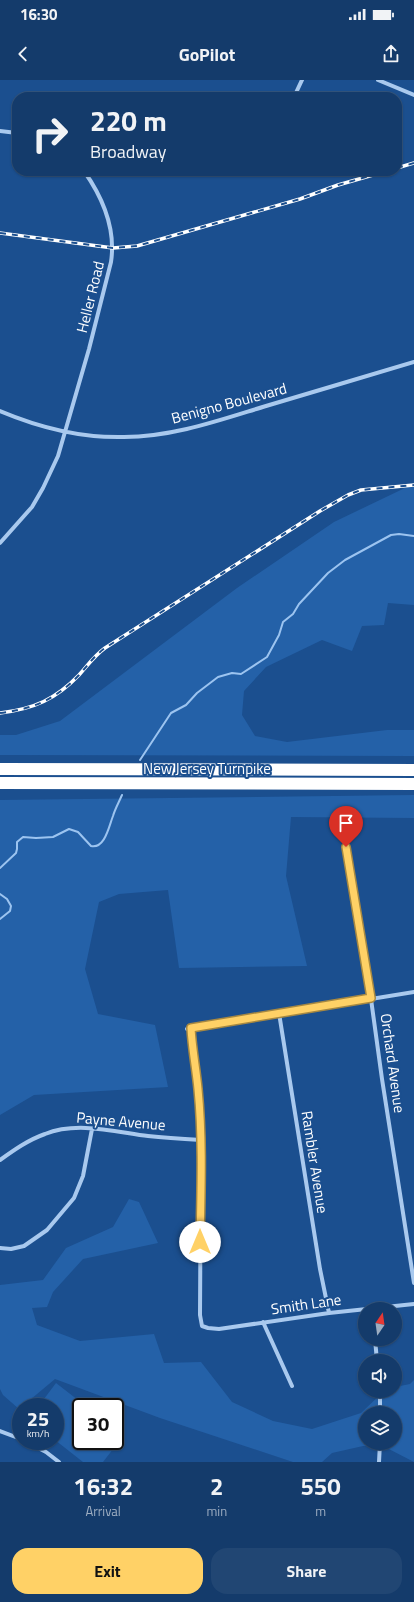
<!DOCTYPE html>
<html lang="en">
<head>
<meta charset="utf-8">
<style>
  body { margin:0; font-family:"Titillium Web",sans-serif; background:#214673; color:#f1f3f6; height:100vh; display:flex; flex-direction:column; font-size:15px; white-space:nowrap }
  * { box-sizing:border-box; margin:0 }
  p { font-size:13px; color:#9dadc1 }
  .icon { flex:none; width:22px; height:22px; fill:none; stroke:currentColor; stroke-width:2; stroke-linecap:round; stroke-linejoin:round }
  .map { position:relative; height:1382px; overflow:hidden }
  .details { display:flex; flex-direction:column; background:#143b6b; flex:1 }
  .details>* { flex:none }
  .banner { position:absolute; left:12px; top:12px; width:390px; height:84px; border-radius:16px; box-shadow:0 1px 3px #0004,0 0 0 1px #33557e; background:#143b6b; color:#f1f3f6; overflow:hidden }
  .needle { width:26px; rotate:13deg }
  .buttons { position:absolute; left:358px; top:1222px; display:grid; gap:8px }
  .buttons a { display:grid; place-items:center; width:44px; height:44px; border-radius:50%; background:#143b6b; box-shadow:0 1px 3px #0004,0 0 0 1px #33557e; font-size:20px }
  .speed { position:absolute; left:12px; top:1318px; display:flex; gap:8px; font-size:20px; font-weight:700; text-align:center }
  .speed>* { display:grid; place-content:center; width:52px; height:52px; border-radius:50%; background:#143b6b; box-shadow:0 1px 3px #0004,0 0 0 1px #33557e; line-height:1 }
  .speed small { font-size:10px; font-weight:400 }
  .speed .limit { border:2px solid #111; border-radius:6px; background:#fff; color:#111 }
  .pin { position:absolute; display:grid; place-items:center; width:34px; height:34px; color:#fff; margin:-41px -17px; border-radius:50% 50% 50% 0; rotate:-45deg; box-shadow:0 0 4px #0007 }
  .pin .icon { rotate:45deg }
  .me { position:absolute; width:44px; margin:-22px; rotate:0deg; stroke-linejoin:round; filter:drop-shadow(0 0 3px #0008) }
  .turn { display:flex; align-items:center; gap:14px; height:84px; padding:0 12px; font-size:18px }
  .turn .icon { width:52px; height:52px; stroke-width:2.5 }
  .turn b { display:block; font-size:28px; line-height:34px }
  .eta { display:flex; justify-content:space-evenly; align-items:center; height:68px; text-align:center }
  .eta b { font-size:24px; font-weight:700; line-height:28px }
  .action { display:flex; gap:8px; margin-top:auto; padding:8px 12px }
  .action a { flex:1; height:46px; border-radius:16px; background:#ffd166; color:#111; font-size:16px; font-weight:700; line-height:46px; text-align:center }
  .action a+a { background:#214673; color:#f1f3f6 }
  .status { display:flex; justify-content:space-between; align-items:center; height:28px; padding:0 20px; background:#143b6b; direction:ltr }
  .status svg { height:11px; fill:currentColor }
  header { display:flex; justify-content:space-between; align-items:center; height:52px; padding:0 12px; background:#143b6b; font-size:18px; font-weight:700 }
  .map>svg:first-child { display:block }
  .green { fill:#2461a8; fill-rule:evenodd }
  .lines { fill:none; stroke-linecap:round; stroke-linejoin:round }
  .stream { stroke:#9cc4f0; stroke-width:2 }
  .street { stroke:#a9c9ee; stroke-width:4 }
  .highway { stroke:#fff; stroke-width:12 }
  .rail-casing { stroke:#fff; stroke-width:3.5 }
  .rail { stroke:#1b4f8f; stroke-width:2; stroke-dasharray:6; stroke-linecap:butt }
  .route-casing { stroke:#a68842; stroke-width:10 }
  .route { stroke:#ffd166; stroke-width:7 }
  .labels { text-anchor:middle; dominant-baseline:central; stroke-width:4; stroke-linejoin:round; paint-order:stroke }
  .street-label { font-size:15px; fill:#fff; stroke:#1b4f8f }
</style>
</head>
<body>
<div class="status"><b>16:30</b><svg viewBox="0 0 49 12"><path d="M0 12V9h3v3zM5 12V6h3v6zM10 12V3h3v9zM15 12V0h3v12zM26 1h20v11H26zM47 4h2v5h-2z"/></svg></div>
<header><svg class="icon" aria-label="back" viewBox="0 0 24 24"><path d="M15 5l-7 7 7 7"/></svg>GoPilot<svg class="icon" aria-label="share" viewBox="0 0 24 24"><path d="M12 15V3M7 8l5-5 5 5M5 13v7h14v-7"/></svg></header>
<div class="map">
<svg width="414" height="1382" viewBox="0 0 414 1382">
  <rect width="100%" height="100%" fill="#1b4f8f"/>
  <!-- green -->
  <path class="green" d="M407 407H414V525L388 523 384 545 362 546 352 571 322 560 266 587 244 611 242 635 255 656 287 662 387 650H414V676L0 675V655H16L60 641 237 508 334 442Z
    M414 715V738L291 737 286 796 307 886 179 888 168 810 119 814 99 822 85 889 98 934 155 945 168 1007 34 1015 0 1035V720Z
    M129 1119 139 1122 158 1163 83 1179 53 1212 47 1227 32 1228 37 1245 80 1261 154 1254 164 1283 201 1282 232 1322 273 1341 312 1349 361 1333 384 1311H395V1307L410 1304 414 1300V1382L385 1367 363 1366 332 1373 322 1382H293L160 1338 55 1299 19 1329 3 1315 0 1309V1205L43 1200 66 1168 113 1147ZM365 1333H395V1363H365Z
    M56 1303 87 1327H81V1361H115V1349L124 1355 103 1382H83L55 1360V1327H38Z"/>
  <g class="lines">
    <!-- stream -->
    <path class="stream" d="M140 680 171 633 186 625 197 613 218 597 232 593 241 594 267 577 279 555 283 542 293 534 299 524 328 493 345 480 391 455 399 454 414 456
      M0 788 16 773 17 769V762L23 757 36 758 53 757 69 749 78 752 91 766C105 769 109 746 113 736 115 729 119 722 122 715
      M0 814 7 819 11 826 10 831 0 839"/>
    <!-- street -->
    <path class="street" d="M378 0 414 15
      M294 17 302 0
      M0 51 17 53
      M0 331C38 347 82 358 124 357 173 357 220 340 266 326 315 311 365 297 414 282
      M0 463 32 427 43 408 58 376 89 269 111 182C116 149 103 118 84 91
      M346 767 371 919 382 999 414 1203
      M279 933 320 1189 329 1233
      M191 948V964L198 1009 201 1060 200 1235 202 1246 208 1248 219 1249 329 1233 414 1224
      M187 949 414 912
      M0 1080C14 1070 28 1060 45 1054 77 1041 116 1052 148 1056 166 1058 183 1059 201 1060
      M0 1168 11 1169 24 1166 47 1150 74 1118 83 1096 92 1049
      M263 1242 292 1306
      M375 1259 377 1281
      M380 1333V1311
      M0 1351 21 1359
      M25 1361 46 1372 59 1382
      M379 1382 380 1363"/>
    <!-- highway -->
    <path class="highway" d="M0 689 414 690
      M0 703 414 704"/>
    <defs>
      <path id="rail" d="M397 88 414 83
        M0 153 113 168 137 166 300 119 338 105 387 91
        M0 633C34 629 56 619 79 595 88 585 94 576 105 568L320 431 348 415 361 410 414 405"/>
    </defs>
    <!-- rail casing -->
    <use href="#rail" class="rail-casing"/>
    <!-- rail -->
    <use href="#rail" class="rail"/>
  </g>
  <g class="lines">
    <defs>
      <path id="route" d="M200 1162C201 1111 203 1060 198 1009 196 988 192 968 191 948L371 918 346 767"/>
    </defs>
    <!-- route casing -->
    <use href="#route" class="route-casing"/>
    <!-- route -->
    <use href="#route" class="route"/>
  </g>
  <g class="labels">
    <!-- street labels -->
    <g class="street-label">
      <text transform="translate(90 217) rotate(-76)">Heller Road</text>
      <text transform="translate(229 323) rotate(-15)">Benigno Boulevard</text>
      <text x="207" y="688">New Jersey Turnpike</text>
      <text transform="translate(393 983) rotate(82)">Orchard Avenue</text>
      <text transform="translate(121 1041) rotate(5)">Payne Avenue</text>
      <text transform="translate(315 1082) rotate(81)">Rambler Avenue</text>
      <text transform="translate(306 1224) rotate(-8)">Smith Lane</text>
    </g>
  </g>
</svg>
<div class="buttons">
<a><svg class="needle" viewBox="-14 -14 28 28"><path d="M0-13l5 13h-10z" fill="#e53935"/><path d="M0 13l5-13h-10z" fill="#9dadc1"/></svg></a>
<a><svg class="icon" aria-label="sound" viewBox="0 0 24 24"><path d="M4 9h4l5-4v14l-5-4H4zM17 9q2 3 0 6"/></svg></a>
<a><svg class="icon" aria-label="layers" viewBox="0 0 24 24"><path d="M12 4l9 5-9 5-9-5zM3 14l9 5 9-5"/></svg></a>
</div>
<div class="speed"><div>25<small>km/h</small></div><div class="limit">30</div></div>
<div class="pin" style="left:346px;top:767px;background:#d93025"><svg class="icon" aria-label="arrive" viewBox="0 0 24 24"><path d="M6 21V4h12l-3 4 3 4H6"/></svg></div>
<svg class="me" style="left:200px;top:1162px" viewBox="-20 -20 40 40"><circle r="19" fill="#fff"/><path d="M0-13L10 11 0 6-10 11z" fill="#ffd166"/></svg>
<div class="banner">
<div class="turn"><svg class="icon" aria-label="right" viewBox="0 0 24 24"><path d="M7 20v-9h11M14 6l5 5-5 5"/></svg><div><b>220 m</b>Broadway</div></div>
</div>
</div>
<section class="details">
<div class="eta">
<div><b>16:32</b><p>Arrival</p></div>
<div><b>2</b><p>min</p></div>
<div><b>550</b><p>m</p></div>
</div>
<div class="action"><a>Exit</a><a>Share</a></div>
</section>
</body>
</html>
